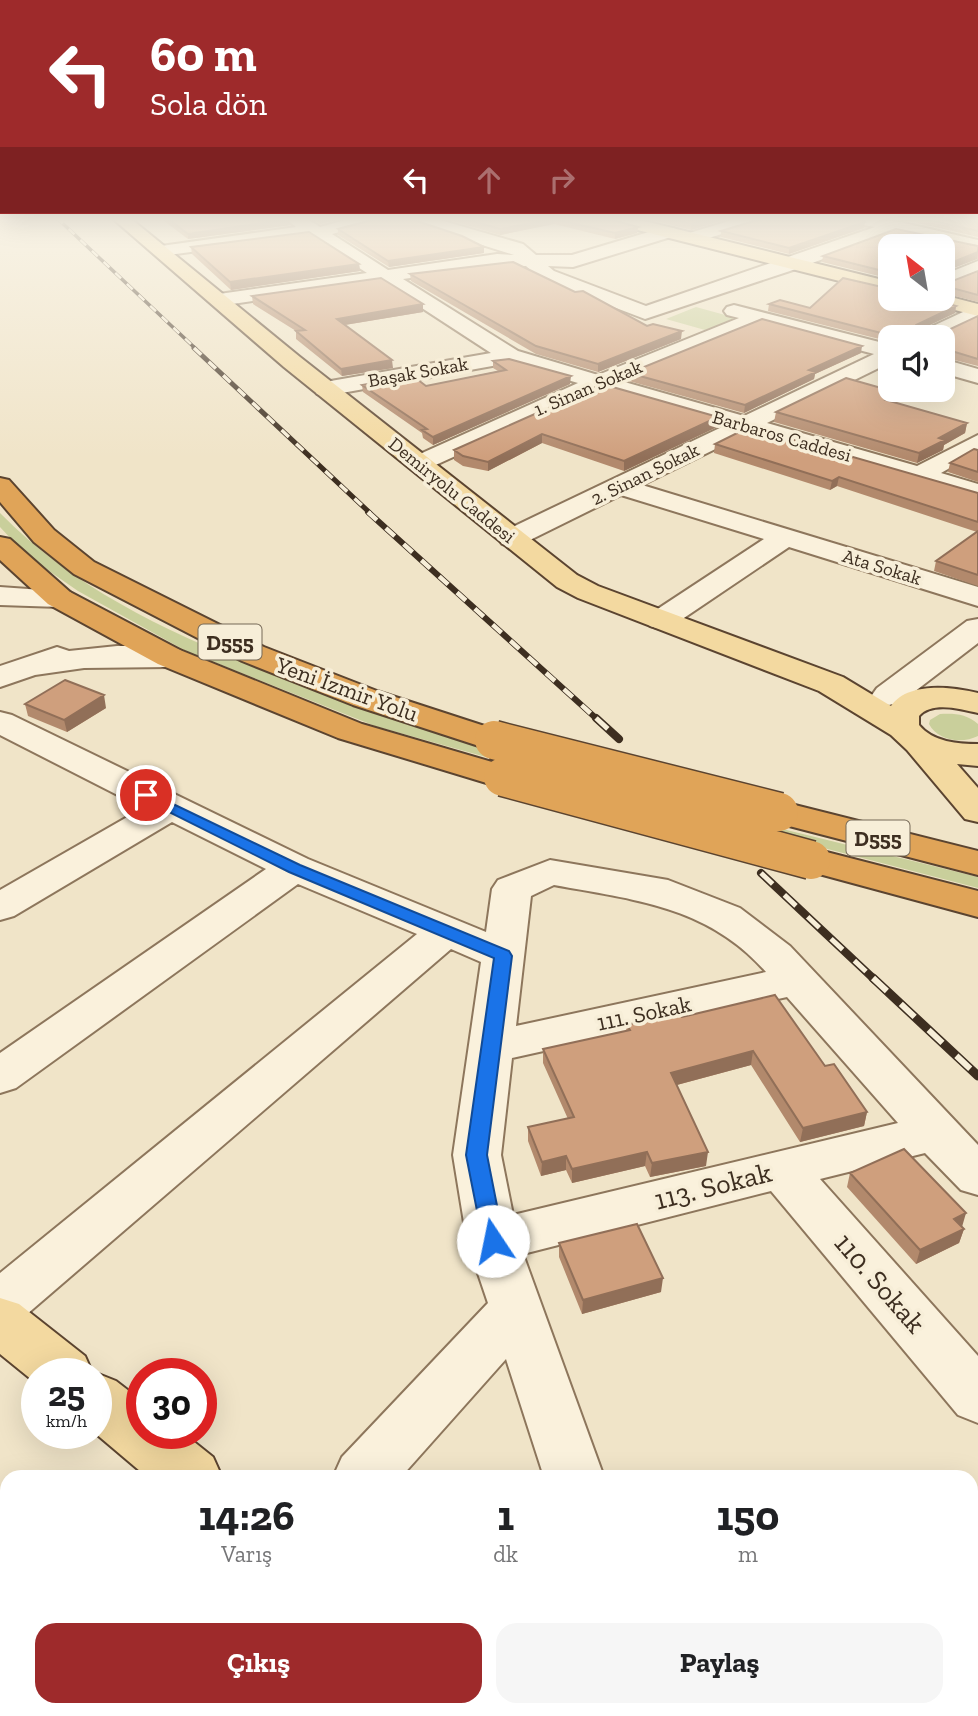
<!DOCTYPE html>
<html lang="tr">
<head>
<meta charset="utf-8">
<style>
  body { margin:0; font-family:"Zilla Slab",serif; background:#f6f6f6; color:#202124; height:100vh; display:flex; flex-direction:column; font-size:26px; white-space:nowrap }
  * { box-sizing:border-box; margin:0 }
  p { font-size:23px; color:#757577 }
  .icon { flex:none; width:38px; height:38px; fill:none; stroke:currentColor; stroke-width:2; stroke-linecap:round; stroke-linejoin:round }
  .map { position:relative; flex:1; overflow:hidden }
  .panel { position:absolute; left:0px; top:1470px; width:978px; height:247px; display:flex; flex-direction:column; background:#fff; border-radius:21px 21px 0 0; box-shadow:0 7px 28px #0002 }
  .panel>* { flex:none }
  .hud { position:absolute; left:0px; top:0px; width:978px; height:214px; box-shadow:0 7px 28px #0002; background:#9e2a2b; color:#fff; overflow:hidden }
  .needle { width:46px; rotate:329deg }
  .tools { position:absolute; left:878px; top:234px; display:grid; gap:14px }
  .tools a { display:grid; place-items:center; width:77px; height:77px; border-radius:14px; background:#fff; box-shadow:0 7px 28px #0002; font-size:35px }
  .speed { position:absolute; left:21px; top:1358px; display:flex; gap:14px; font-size:35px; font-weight:700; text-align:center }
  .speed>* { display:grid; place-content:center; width:91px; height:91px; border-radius:50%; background:#fff; box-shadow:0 7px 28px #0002; line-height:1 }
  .speed small { font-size:18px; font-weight:400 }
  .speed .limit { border:10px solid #d22; background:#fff; color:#111 }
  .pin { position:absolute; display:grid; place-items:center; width:60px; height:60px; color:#fff; margin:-30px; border:4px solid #fff; border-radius:50%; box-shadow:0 2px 7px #0007 }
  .me { position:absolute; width:77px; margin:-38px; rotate:349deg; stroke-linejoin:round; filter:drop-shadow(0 0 5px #0008) }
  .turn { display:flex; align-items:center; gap:24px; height:147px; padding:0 35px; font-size:32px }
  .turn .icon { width:91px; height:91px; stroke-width:2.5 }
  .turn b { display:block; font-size:49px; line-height:60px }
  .lanes { display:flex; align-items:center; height:66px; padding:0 35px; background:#0003; justify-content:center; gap:35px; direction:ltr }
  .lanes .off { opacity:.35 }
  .eta { display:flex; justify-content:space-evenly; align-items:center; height:119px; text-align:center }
  .eta b { font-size:42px; font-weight:700; line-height:49px }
  .button { display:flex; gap:14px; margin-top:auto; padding:14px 35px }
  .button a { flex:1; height:80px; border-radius:21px; background:#9e2a2b; color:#fff; font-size:28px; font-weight:700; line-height:80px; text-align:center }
  .button a+a { background:#f6f6f6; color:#202124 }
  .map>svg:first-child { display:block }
  .green { fill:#c9cf9b }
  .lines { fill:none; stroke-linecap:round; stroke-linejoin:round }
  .minor-casing { stroke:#8d765c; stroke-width:4 }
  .major-casing { stroke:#5b4430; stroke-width:4 }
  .highway-casing { stroke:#5b4430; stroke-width:4 }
  .minor { fill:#faf1dc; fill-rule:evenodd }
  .major { fill:#f3d9a0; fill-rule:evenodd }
  .highway { fill:#e0a458; fill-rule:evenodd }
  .rail-far4-casing { stroke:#3d2e20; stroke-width:3.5 }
  .rail-far3-casing { stroke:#3d2e20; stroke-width:5 }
  .rail-far2-casing { stroke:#3d2e20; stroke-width:6 }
  .rail-far1-casing { stroke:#3d2e20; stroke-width:8 }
  .rail-casing { stroke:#3d2e20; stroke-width:9 }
  .rail-far4 { stroke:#f7eed8; stroke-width:2.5; stroke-dasharray:8; stroke-linecap:butt }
  .rail-far3 { stroke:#f7eed8; stroke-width:3.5; stroke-dasharray:10; stroke-linecap:butt }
  .rail-far2 { stroke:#f7eed8; stroke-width:4.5; stroke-dasharray:12; stroke-linecap:butt }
  .rail-far1 { stroke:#f7eed8; stroke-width:5; stroke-dasharray:16; stroke-linecap:butt }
  .rail { stroke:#f7eed8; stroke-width:6; stroke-dasharray:19; stroke-linecap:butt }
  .highway-bridge-casing { stroke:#5b4430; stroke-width:41; stroke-linecap:butt }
  .highway-bridge { stroke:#e0a458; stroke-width:38 }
  .wall { fill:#b2896c }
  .shaded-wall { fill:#916f58 }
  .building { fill:#cf9f7d; stroke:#916f58; stroke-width:2 }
  .route { fill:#1a73e8; stroke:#114b97; stroke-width:2 }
  .labels { text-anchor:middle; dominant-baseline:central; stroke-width:7; stroke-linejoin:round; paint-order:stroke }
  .far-street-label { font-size:19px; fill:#3d2e20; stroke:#f7eed8 }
  .shield { fill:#f7eed8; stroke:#756857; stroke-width:2 }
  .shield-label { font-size:21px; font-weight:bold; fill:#3d2e20 }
  .street-label { font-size:23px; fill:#3d2e20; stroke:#f7eed8 }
  .near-street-label { font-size:28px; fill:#3d2e20; stroke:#f7eed8 }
</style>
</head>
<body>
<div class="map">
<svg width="978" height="1716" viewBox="0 0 978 1716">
  <rect width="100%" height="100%" fill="#f0e4c8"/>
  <!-- green -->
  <path class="green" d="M696 307 736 318 705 330 666 319Z
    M0 513C80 595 185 640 291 681 512 768 747 820 978 877V888L650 803 375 726 186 651 78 591 26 555 0 527Z
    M940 714C954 713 967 714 978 724V736C962 744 938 741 929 724L930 720Z"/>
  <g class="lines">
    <defs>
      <path id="minor" d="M285 218H306L320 227 353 218H380L378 222 332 234 388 270 497 254 514 255 409 222 407 218H433L523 244 536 255H572L662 228H674L677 232 674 236 573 267 548 266 554 271 646 306 875 227 863 225 860 221 863 218 895 221 978 240V250L895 232 799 268 645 319 540 279 526 266H497L403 279 518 351 598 375 739 318 727 315 724 311 727 307 734 305 891 345V362L767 423 917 466 978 435V452L941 473 978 484V500L748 433 642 485 978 587V606L789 547 672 626 661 629 650 626 646 620 650 614 764 539 621 495 522 544 512 546 502 544 498 538 502 532 724 426 601 390 429 468 420 471 411 468 407 463 411 458 578 383 509 363 325 396 317 394 314 389 317 384 325 382 491 353 382 282 219 306 212 304 209 300 212 296 219 294 367 273 310 236 161 256 152 251 161 246 296 227ZM761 324 874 354 744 416 621 381Z
        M739 218H765L762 222 692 243 683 238 686 234Z
        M978 261V274L943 288V275Z
        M978 305V319L940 338H913L916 334Z
        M943 359 978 369V383L943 373Z
        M0 587 70 592 74 598 70 604 59 607 0 605Z
        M978 619V643L901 702 889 705 877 702 872 695 877 688 967 621Z
        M117 646H152L180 650 185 657 180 664 169 667 84 668 35 675 0 687V666L57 647 69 651Z
        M0 712 12 715 308 859 486 932 492 889 498 880 550 860 668 880 740 908 790 946 978 1145V1195L961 1190 925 1153 820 1179 978 1356V1423L958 1415 771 1191 523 1254 604 1477H544L506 1359 401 1477H333L342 1457 488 1303 467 1241 453 1155 481 962 451 949 19 1321 0 1328V1273L417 934 298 884 16 1088 0 1093V1053L266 869 172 822 14 916 0 920V890L143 808 0 735ZM554 885C635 900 708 906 766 972L516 1026 531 896ZM787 997 898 1123 513 1215 501 1155 512 1058Z
        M978 1496V1556L971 1559V1499Z
        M618 1710H685L688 1716H620Z"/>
      <path id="major" d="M112 218H130L300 357 577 575 598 586 843 677 891 706C908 681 953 687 978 693V713C960 709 932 701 919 716V725C933 742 958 744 978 744V766L957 764 978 788V822L965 819 907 750 891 735 819 691 578 598 557 587 284 367Z
        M603 218H632L891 282V294L606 222Z
        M943 295 978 304V316L928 303 925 299H943Z
        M0 1298 19 1304 85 1356 93 1374H37V1384L0 1354Z
        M96 1373 116 1381 142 1401V1433H183L213 1457 222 1477H147L95 1433Z
        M445 1710H517L520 1716H448Z"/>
      <path id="highway" d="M0 478 9 480 54 530 94 562 264 647 377 691 506 733 511 740 506 747 494 750 482 747 353 705 242 661 74 574 34 542 0 502Z
        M0 537 10 539 70 592 180 650 362 724 516 769 521 777 516 785 503 788 338 738 158 664 48 604 0 560Z
        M779 801 978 851V875L766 820 761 812 766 804Z
        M811 848 978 891V917L797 868 792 860 797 852Z"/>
    </defs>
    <!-- minor casing -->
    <use href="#minor" class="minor-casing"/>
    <!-- major casing -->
    <use href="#major" class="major-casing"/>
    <!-- highway casing -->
    <use href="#highway" class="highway-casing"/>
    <!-- minor -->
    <use href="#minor" class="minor"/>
    <!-- major -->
    <use href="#major" class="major"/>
    <!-- highway -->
    <use href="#highway" class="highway"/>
    <defs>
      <path id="rail-far4" d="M57 218 196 349"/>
      <path id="rail-far3" d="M194 348 370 513"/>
      <path id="rail-far2" d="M368 512 598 720"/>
      <path id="rail-far1" d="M596 718 619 739
        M761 873 875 980"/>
      <path id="rail" d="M873 978 978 1076"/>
    </defs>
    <!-- rail-far4 casing -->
    <use href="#rail-far4" class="rail-far4-casing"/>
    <!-- rail-far3 casing -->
    <use href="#rail-far3" class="rail-far3-casing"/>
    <!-- rail-far2 casing -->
    <use href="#rail-far2" class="rail-far2-casing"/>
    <!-- rail-far1 casing -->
    <use href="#rail-far1" class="rail-far1-casing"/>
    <!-- rail casing -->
    <use href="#rail" class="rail-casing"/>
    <!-- rail-far4 -->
    <use href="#rail-far4" class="rail-far4"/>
    <!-- rail-far3 -->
    <use href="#rail-far3" class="rail-far3"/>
    <!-- rail-far2 -->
    <use href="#rail-far2" class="rail-far2"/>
    <!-- rail-far1 -->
    <use href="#rail-far1" class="rail-far1"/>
    <!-- rail -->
    <use href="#rail" class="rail"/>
    <defs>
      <path id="highway-bridge" d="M494 740 779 812
        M503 777 811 860"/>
    </defs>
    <!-- highway-bridge casing -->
    <use href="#highway-bridge" class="highway-bridge-casing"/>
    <!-- highway-bridge -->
    <use href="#highway-bridge" class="highway-bridge"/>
  </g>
  <!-- wall -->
  <path class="wall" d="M160 218H288L290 225 188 239Z
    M310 218H343L320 224Z
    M442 218H605L638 227 637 233 615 239 554 224 500 235Z
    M643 218H730L691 230Z
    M890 218H978V237L896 218Z
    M378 219 484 253 389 267 338 235V229Z
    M763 219 864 228 789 254 721 237V231Z
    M896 229 978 246V259H977L943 272V247H891V279L822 262 823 256Z
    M191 247 359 264 360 271 231 290 192 254Z
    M978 271V302L943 293V283L945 284Z
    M410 274 575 292 647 326 681 339 598 372 536 354 411 281Z
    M252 296 423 312 345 325 393 368 342 376 296 339V331L253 304Z
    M769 304 810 308 956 306 955 313 915 332 914 333H942L978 316V366L943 357V338H891V342L768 311Z
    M861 353 815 374 814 379 744 413 629 381V373Z
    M493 361 570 384 433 445 423 438 422 433 363 392 362 385 426 386 498 371 493 368Z
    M602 384 717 427 624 471 542 443 488 471 463 466 454 460V450Z
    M897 403 967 423 965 433 944 445 943 450 917 463 774 422 776 412Z
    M715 444 978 493V586L934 571 936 561 977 532 837 486 830 490 714 453Z
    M978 450V482L948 472 950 463Z
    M25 704 106 708 67 732 28 716Z
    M682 1017 825 1066 867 1112 864 1126 800 1142 751 1065 677 1085 706 1166 650 1177 645 1166 572 1183 566 1170 541 1176 528 1141V1127L568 1119 543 1063V1049L626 1031 627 1025Z
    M850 1173 962 1227 964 1229 959 1243 916 1264 847 1187Z
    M559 1243 661 1292 582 1314 559 1257Z"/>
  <!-- shaded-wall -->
  <path class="shaded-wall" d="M320 218H343L320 224Z
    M711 218H730L691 230V224Z
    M289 219 290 225 188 239V234Z
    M554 219V224L500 235V229Z
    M865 222 864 228 789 254V248Z
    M638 227 637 233 615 239V233Z
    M484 247V253L389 267 388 261Z
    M978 252 977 259 943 272V266Z
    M359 264 360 271 231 290 230 282Z
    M423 304V312L338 326 337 319Z
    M956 306 955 313 915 332 910 338 912 331 916 325Z
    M682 331 681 339 598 372V364Z
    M862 346 861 353 815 374 814 379 744 413 745 405 809 370Z
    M392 360 393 368 342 376 341 369Z
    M571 376 570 384 433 445V437Z
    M899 393 897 403 886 400Z
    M718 417 717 427 624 471V461Z
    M967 423 965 433 944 445 943 450 917 463 919 453 939 438Z
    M542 434V443L488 471V462Z
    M839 477 837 486 830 490 832 481Z
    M104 695 106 708 67 732 64 720Z
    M753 1051 751 1065 669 1087 671 1073Z
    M867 1112 864 1126 800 1142 803 1128Z
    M647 1152 645 1166 572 1183V1169Z
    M708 1152 706 1166 650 1177 652 1163Z
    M566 1156V1170L541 1176 542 1162Z
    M966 1213 962 1227 954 1219Z
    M964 1229 959 1243 916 1264 920 1250Z
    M663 1278 661 1292 582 1314 583 1300Z"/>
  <!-- building -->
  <path class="building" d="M167 218H288L289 219 188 234Z
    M379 218H408L462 236 484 247 388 261 338 229Z
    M462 218H605L638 227 615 233 554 219 500 229Z
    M667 218H711L691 224Z
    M764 218H861L865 222 789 248 721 231Z
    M920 218H978V231Z
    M896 229 978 246V252L943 266V247H891V273L823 256Z
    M309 232 359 264 230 282 191 247Z
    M513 262 575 292 583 291 647 326 653 324 682 331 598 364 536 346 410 274Z
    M978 271V295L945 286 943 288V283L945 284Z
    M381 278 423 304 337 319 392 360 341 369 296 331 305 330 252 296Z
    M843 278 891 289V299H930L956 306 916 325 912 331 914 334 942 333 978 316V359L945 349 943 352V338H894L893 336 769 304 780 300 810 308Z
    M762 319 862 346 809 370 816 372 745 405 629 373Z
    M509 359 571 376 433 437 422 430 427 429 362 385 413 376 426 386 506 370 493 361Z
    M846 378 899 393 886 400 967 423 939 438 945 440 919 453 776 412Z
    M602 384 718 417 624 461 542 434 488 462 463 456 454 450Z
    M749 427 978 493V522L839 477 832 481 715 444Z
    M974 449 978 450V472L950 463Z
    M978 531V575L936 561Z
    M65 680 104 695 64 720 25 704Z
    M775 995 825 1066 834 1064 867 1112 803 1128 753 1051 671 1073 708 1152 652 1163 647 1152 572 1169 566 1156 542 1162 528 1127 574 1117 543 1049 630 1030 627 1025 678 1012 682 1017Z
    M904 1149 966 1213 954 1219 964 1229 920 1250 850 1173Z
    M637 1224 663 1278 583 1300 559 1243Z
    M840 1710H886L895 1716H841L838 1714Z"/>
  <!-- sky -->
  <linearGradient id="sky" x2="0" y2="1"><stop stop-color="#8fbad6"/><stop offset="0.48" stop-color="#f8f3e6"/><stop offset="1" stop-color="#f8f3e6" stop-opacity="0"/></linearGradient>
  <rect width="978" height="458" fill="url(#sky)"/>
  <!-- route -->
  <path class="route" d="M146 791 300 865 509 951 512 956 487 1155 504 1241 501 1247 493 1249 486 1247 483 1241 466 1155 494 958 289 872 141 798 139 795Z"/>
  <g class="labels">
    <!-- far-street labels -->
    <g class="far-street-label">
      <text transform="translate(418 372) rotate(-10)">Başak Sokak</text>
      <text transform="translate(588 388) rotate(-23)">1. Sinan Sokak</text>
      <text transform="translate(782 436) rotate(16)">Barbaros Caddesi</text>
      <text transform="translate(645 474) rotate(-26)">2. Sinan Sokak</text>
      <text transform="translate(452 490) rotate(39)">Demiryolu Caddesi</text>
      <text transform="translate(882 567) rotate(17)">Ata Sokak</text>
    </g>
    <!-- shield labels -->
    <g class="shield">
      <rect x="198.5" y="624.5" width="63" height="35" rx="5"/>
      <rect x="846.5" y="820.5" width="63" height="35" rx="5"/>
    </g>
    <g class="shield-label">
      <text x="230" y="642">D555</text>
      <text x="878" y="838">D555</text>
    </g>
    <!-- street labels -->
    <g class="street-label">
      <text transform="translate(347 689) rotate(20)">Yeni İzmir Yolu</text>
      <text transform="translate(644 1013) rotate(-12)">111. Sokak</text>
    </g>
    <!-- near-street labels -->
    <g class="near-street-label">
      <text transform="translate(713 1186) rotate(-14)">113. Sokak</text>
      <text transform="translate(880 1283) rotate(49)">110. Sokak</text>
    </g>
  </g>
</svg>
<div class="tools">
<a><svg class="needle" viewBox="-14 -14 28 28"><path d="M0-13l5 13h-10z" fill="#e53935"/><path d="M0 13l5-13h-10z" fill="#757577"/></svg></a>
<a><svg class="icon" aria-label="sound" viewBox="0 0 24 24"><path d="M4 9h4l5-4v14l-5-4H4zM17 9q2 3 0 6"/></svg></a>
</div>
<div class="speed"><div>25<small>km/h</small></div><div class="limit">30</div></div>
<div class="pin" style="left:146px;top:795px;background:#d93025"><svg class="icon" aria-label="arrive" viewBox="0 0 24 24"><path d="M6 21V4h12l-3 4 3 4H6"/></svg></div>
<svg class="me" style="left:493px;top:1241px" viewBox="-20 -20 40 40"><circle r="19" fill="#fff"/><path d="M0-13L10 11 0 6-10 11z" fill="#1a73e8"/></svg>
<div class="hud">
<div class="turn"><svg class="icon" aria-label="left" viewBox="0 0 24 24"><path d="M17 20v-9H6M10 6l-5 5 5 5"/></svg><div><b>60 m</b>Sola dön</div></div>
<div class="lanes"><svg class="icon" aria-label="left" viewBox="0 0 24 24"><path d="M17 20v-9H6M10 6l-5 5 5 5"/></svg><svg class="icon off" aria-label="ahead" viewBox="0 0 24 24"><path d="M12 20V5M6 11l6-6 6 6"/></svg><svg class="icon off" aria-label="right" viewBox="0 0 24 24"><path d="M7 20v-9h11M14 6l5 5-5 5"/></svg></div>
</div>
<section class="panel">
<div class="eta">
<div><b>14:26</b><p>Varış</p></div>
<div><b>1</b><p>dk</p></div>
<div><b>150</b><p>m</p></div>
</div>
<div class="button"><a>Çıkış</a><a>Paylaş</a></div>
</section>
</div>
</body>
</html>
